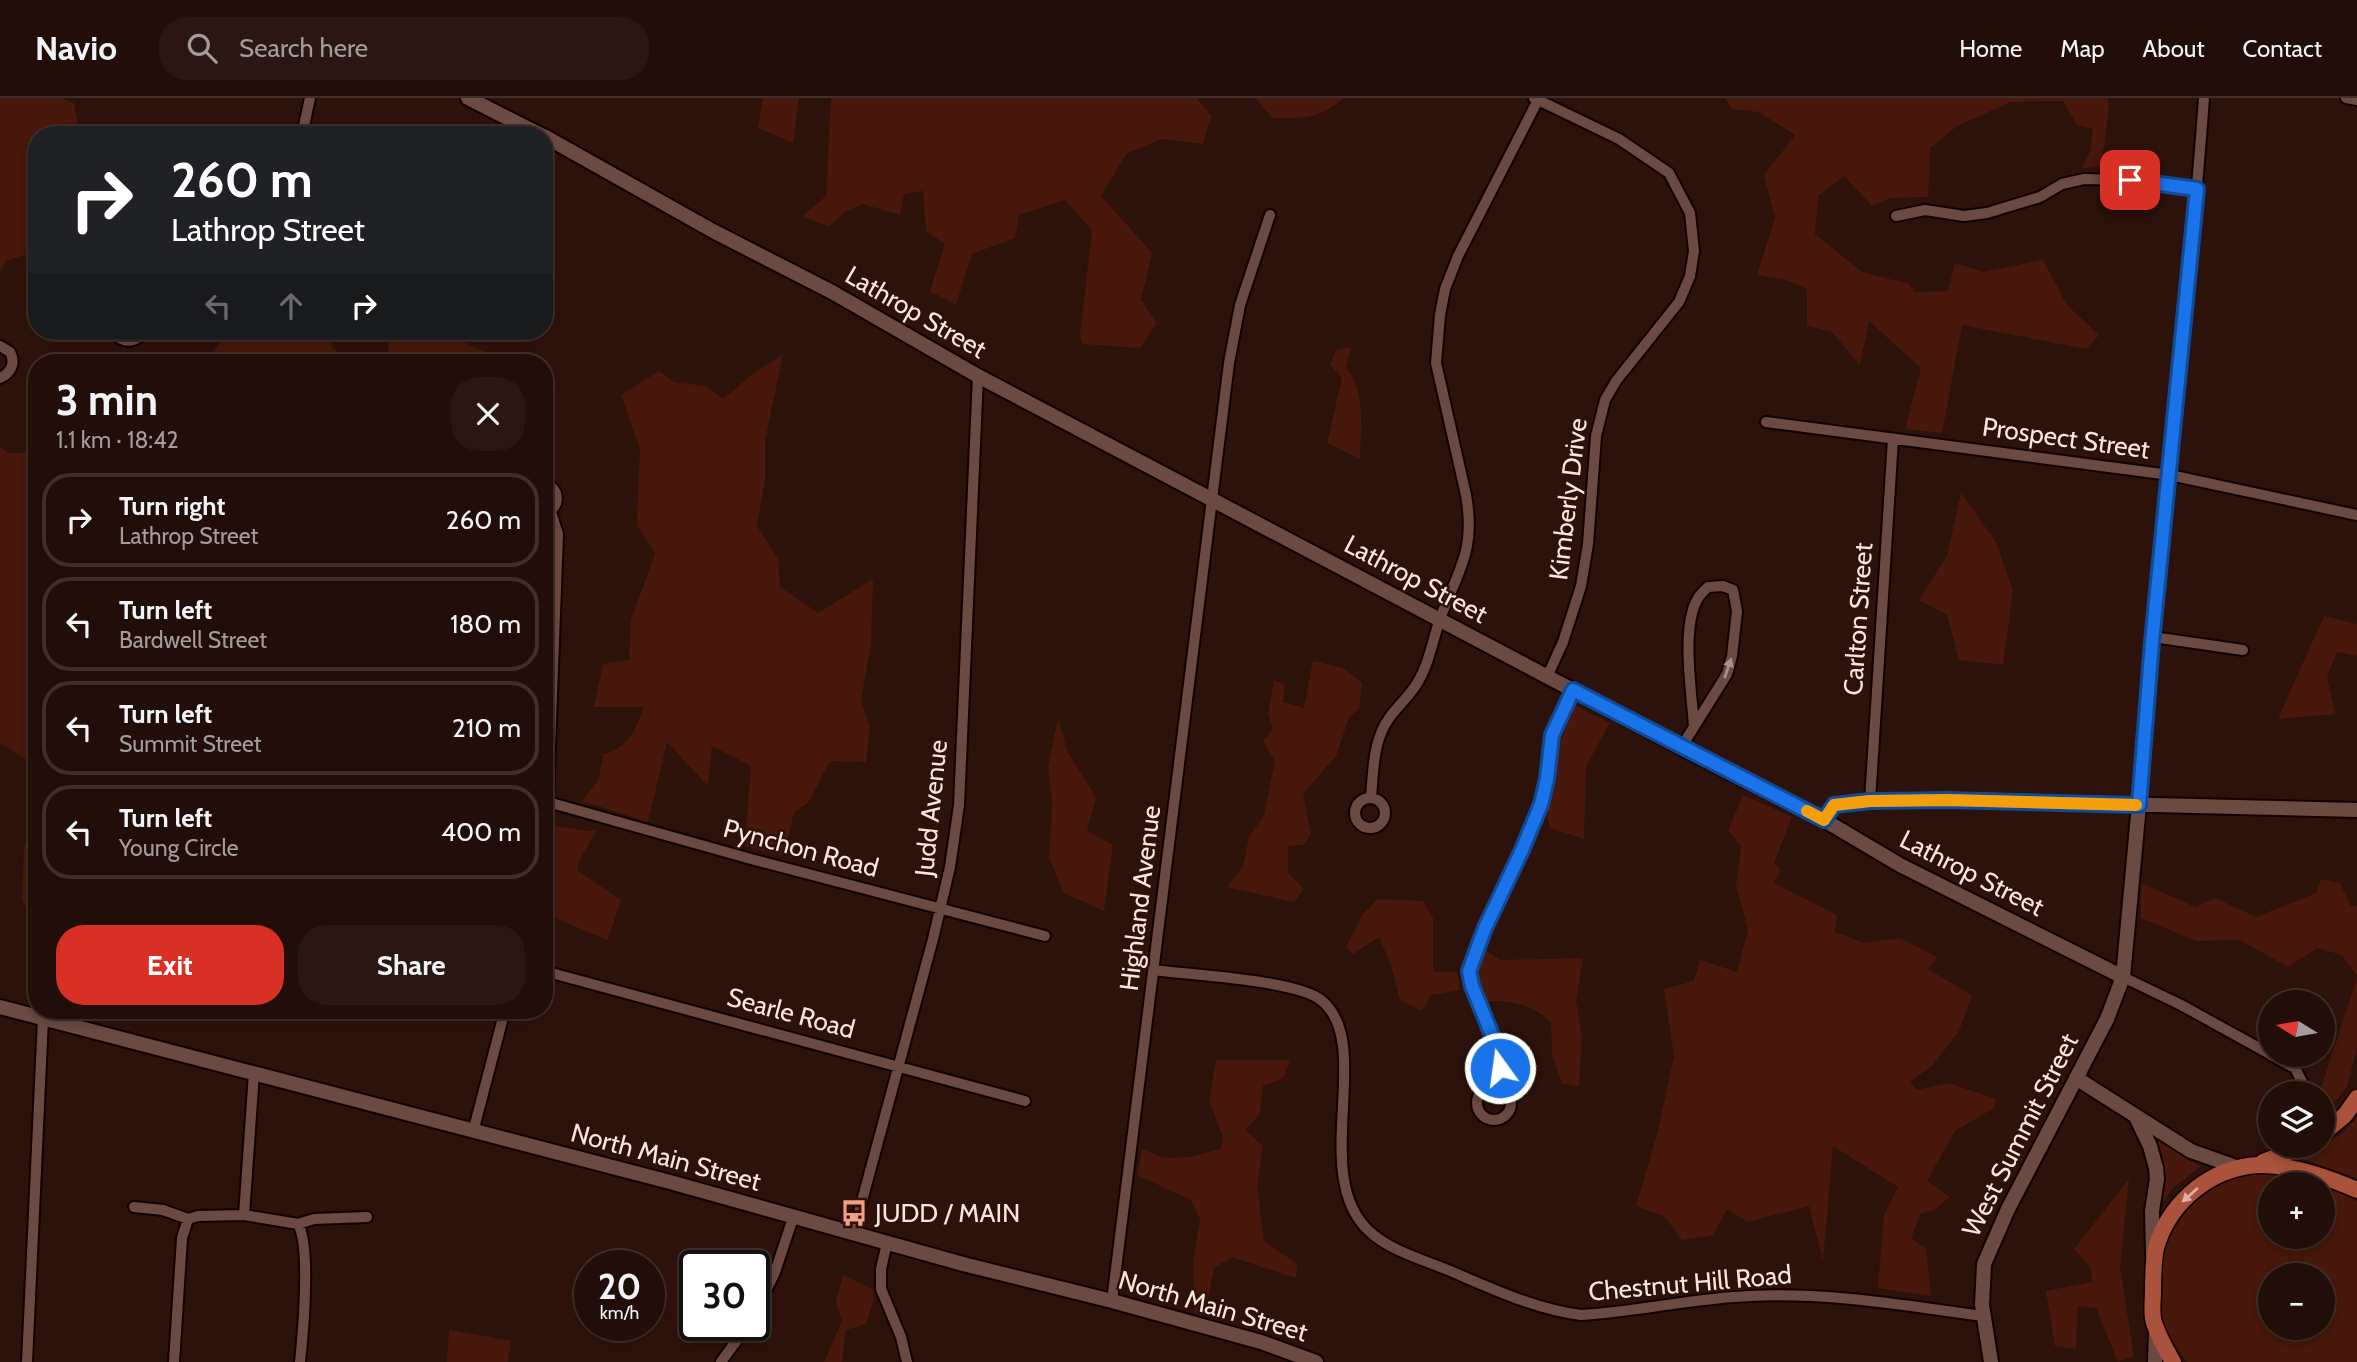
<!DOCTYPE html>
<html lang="en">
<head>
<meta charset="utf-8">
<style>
  body { margin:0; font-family:Cabin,sans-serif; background:#2a1712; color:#f1f3f6; height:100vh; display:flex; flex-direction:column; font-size:26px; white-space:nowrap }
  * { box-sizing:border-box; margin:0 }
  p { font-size:23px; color:#a29c9c }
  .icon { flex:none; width:38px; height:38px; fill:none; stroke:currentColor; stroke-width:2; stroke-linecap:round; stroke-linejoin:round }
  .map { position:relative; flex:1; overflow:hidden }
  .side { position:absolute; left:28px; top:256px; width:525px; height:665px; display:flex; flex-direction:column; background:#220e08; border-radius:28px; box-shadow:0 4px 10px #0003,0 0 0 2px #3f2e29 }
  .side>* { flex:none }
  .guide { position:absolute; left:28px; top:28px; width:525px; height:214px; border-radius:28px; box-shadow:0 4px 10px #0003,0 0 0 2px #3f2e29; background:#202124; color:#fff; overflow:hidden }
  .needle { width:46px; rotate:281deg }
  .buttons { position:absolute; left:2258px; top:892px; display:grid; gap:14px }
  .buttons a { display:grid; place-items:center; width:77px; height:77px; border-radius:50%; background:#220e08; box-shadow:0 4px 10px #0003,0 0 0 2px #3f2e29; font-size:35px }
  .speed { position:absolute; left:574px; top:1152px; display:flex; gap:14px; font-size:35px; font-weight:700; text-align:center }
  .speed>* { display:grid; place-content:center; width:91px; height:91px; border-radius:50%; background:#220e08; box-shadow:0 4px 10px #0003,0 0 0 2px #3f2e29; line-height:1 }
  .speed small { font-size:18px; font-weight:400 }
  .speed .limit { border:4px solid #111; border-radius:10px; background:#fff; color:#111 }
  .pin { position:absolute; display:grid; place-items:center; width:60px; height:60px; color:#fff; margin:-30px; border-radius:14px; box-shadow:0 4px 10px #0006 }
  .me { position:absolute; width:77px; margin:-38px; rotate:346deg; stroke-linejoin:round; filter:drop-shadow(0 0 5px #0008) }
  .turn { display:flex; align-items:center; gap:24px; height:147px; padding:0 28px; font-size:32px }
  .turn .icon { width:91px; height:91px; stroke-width:2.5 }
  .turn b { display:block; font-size:49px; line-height:60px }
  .lanes { display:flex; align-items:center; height:66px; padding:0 28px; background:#0003; justify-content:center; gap:35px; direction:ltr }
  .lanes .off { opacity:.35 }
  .round { display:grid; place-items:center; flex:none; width:74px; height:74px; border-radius:28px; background:#2a1712 }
  .overview { display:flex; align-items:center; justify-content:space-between; height:119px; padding:0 28px }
  h1 { font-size:42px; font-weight:700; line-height:52px }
  .cta { display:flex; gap:14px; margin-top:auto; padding:14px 28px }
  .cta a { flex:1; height:80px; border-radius:28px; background:#d93025; color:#fff; font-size:28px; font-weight:700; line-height:80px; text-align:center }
  .cta a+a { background:#2a1712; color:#f1f3f6 }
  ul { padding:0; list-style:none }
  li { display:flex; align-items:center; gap:21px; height:94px; margin:0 14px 10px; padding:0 14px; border:4px solid #3f2e29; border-radius:28px }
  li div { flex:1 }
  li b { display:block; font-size:26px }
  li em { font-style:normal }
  header { display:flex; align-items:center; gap:42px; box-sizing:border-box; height:98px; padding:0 35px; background:#220e08; border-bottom:2px solid #3f2e29 }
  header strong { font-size:33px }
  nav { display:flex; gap:38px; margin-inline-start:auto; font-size:24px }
  .search { width:490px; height:63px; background:#2a1712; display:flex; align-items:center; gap:18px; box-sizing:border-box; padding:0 24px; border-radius:28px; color:#a29c9c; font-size:26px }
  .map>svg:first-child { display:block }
  .green { fill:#47180b; fill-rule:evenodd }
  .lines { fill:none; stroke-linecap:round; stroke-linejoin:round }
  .street-casing { stroke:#130100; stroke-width:14 }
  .secondary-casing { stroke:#130100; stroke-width:18 }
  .primary-casing { stroke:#130100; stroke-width:19 }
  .street { stroke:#6a4a41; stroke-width:10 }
  .secondary { stroke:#6a4a41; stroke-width:14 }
  .primary { stroke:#aa523b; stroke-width:16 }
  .oneway { fill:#aa9088 }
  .oneway2 { fill:#ddb2a6 }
  .route-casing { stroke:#114b97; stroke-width:18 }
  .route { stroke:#1a73e8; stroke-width:12 }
  .slow { stroke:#f59e0b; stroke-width:12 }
  .labels { text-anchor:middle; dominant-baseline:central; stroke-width:5; stroke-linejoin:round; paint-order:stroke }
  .street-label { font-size:26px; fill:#f8e5df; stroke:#2d120b }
  .poi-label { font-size:26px; fill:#f8e5df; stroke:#2d120b; text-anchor:start }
</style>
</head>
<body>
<header>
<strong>Navio</strong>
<div class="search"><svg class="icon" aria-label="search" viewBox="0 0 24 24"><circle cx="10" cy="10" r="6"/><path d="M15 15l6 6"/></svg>Search here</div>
<nav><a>Home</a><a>Map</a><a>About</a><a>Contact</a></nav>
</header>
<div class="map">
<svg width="2357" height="1264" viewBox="0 0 2357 1264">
  <rect width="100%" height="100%" fill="#2d120b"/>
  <!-- green -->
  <path class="green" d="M0 0H61L74 5 80 37H37V153L6 163 0 174Z
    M763 0H799L793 45 758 30Z
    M831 0H1197L1211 18 1203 46 1162 41 1127 55 1101 98 1152 155 1141 202 1157 225 1140 250 1082 246 1080 237 1092 132 1065 102 1019 117 1015 140 972 156 956 207 930 193 945 146 926 133 923 93 904 96 900 117 862 106 844 115 829 129 803 118 826 98Z
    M1255 0H1344C1316 22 1307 20 1273 20Z
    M1725 0H2108L2109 11 2101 69 2082 70 2090 54 2093 31 2077 27 2063 3 2011 4 1957 28 1930 50 1928 99 1890 100 1872 108 1844 78 1818 98 1815 136 1862 174 1909 186 1915 194 1948 193 1955 165 1983 174 2043 162 2067 207 2099 237 2086 251 1962 227 1942 335 1905 331 1921 270 1869 223 1860 267 1831 233 1807 228V191L1786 182 1757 177 1775 120 1764 77 1795 37 1759 14 1732 11Z
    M228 233H326L333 251 355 264H207Z
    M388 233H459L457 241 501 261 500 264H389Z
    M1351 249 1346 270C1367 294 1360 331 1360 361L1327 345 1342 280 1330 267 1336 252Z
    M783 256 765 343V383L757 428 778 461 780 489 818 515 873 481 871 547 861 601 870 629 866 664 830 663 808 705 794 714 784 758 745 748 751 668 712 648 708 688 667 644 648 724 582 703 598 683 604 656C631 648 634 633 644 609H594L603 566 629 562 631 522 655 456 637 427 640 351 621 297 659 273 674 284 706 288 723 301 753 276Z
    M0 349 8 355H37V668L0 645Z
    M1961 395 1996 444 2013 493 2003 567 1959 562 1947 517 1919 502 1947 458Z
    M2324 518 2357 526V558L2337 554 2327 579 2335 616 2278 621Z
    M1313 563 1343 570 1362 585 1359 611 1349 619 1336 658 1303 696 1311 737 1303 747 1288 748V775L1304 791 1294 804 1227 789 1243 768 1249 739 1264 717 1275 663 1263 643 1273 631 1268 615 1274 583 1285 586 1283 604 1304 610Z
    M1574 607 1610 625 1586 668 1584 741 1550 730 1547 718 1557 679V654Z
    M1058 621 1068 655 1096 699 1087 733 1113 747 1104 813 1064 795 1049 760 1052 705 1048 669Z
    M1743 697 1792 719 1774 765 1781 772 1774 785 1837 817 1835 834 1864 845 1900 840 1937 859 1928 871 1972 897 1959 933 1933 967 1910 984 1916 992 1949 985 1996 1001 1994 1010 1955 1033 1927 1083 1950 1099 1935 1111 1920 1116 1911 1141 1926 1150 1931 1198 1878 1190 1884 1117 1898 1089 1833 1048 1823 1163 1809 1108 1748 1124 1727 1111 1713 1137 1682 1142 1664 1118 1636 1108 1658 1033 1674 958 1664 891 1694 883 1700 862 1737 874 1748 832 1736 787 1741 748 1728 732Z
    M37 711V829L22 802 24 750Z
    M544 726 586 733 597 732 580 761 577 772 621 802 608 842 550 818 544 827Z
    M2321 781 2340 785 2351 808H2357V878L2342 857 2317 850 2288 869 2240 842 2196 843 2141 820V785L2195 809 2215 800 2256 819 2316 795Z
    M1378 801 1423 803 1433 820V874H1457L1460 892 1431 897 1422 913 1400 902 1391 867 1379 839 1353 856 1346 849 1363 816Z
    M1484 851 1500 862 1583 860 1576 903 1582 938 1579 989 1562 985 1552 957 1551 924C1532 907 1511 901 1485 904L1476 878Z
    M2357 880V950L2347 989 2322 1020V996H2319Z
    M1216 962H1290L1283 980 1263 988 1260 1015 1246 1032 1263 1049 1257 1088 1264 1143 1297 1166 1296 1180 1232 1159 1214 1170 1205 1215 1195 1216 1193 1165 1200 1122 1191 1102 1137 1077 1142 1051 1164 1060 1189 1059 1221 1051 1223 1039 1209 1002Z
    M2357 1019V1080L2300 1060C2323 1051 2342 1037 2357 1019Z
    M2152 1035 2189 1062 2201 1068 2173 1090 2164 1103 2160 1102 2151 1037Z
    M2279 1075 2321 1087H2270V1139H2322V1087L2357 1103V1264H2187C2180 1254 2172 1243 2167 1232 2139 1169 2180 1091 2247 1077 2257 1075 2269 1076 2279 1075ZM2270 1178H2322V1230H2270Z
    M2129 1081 2120 1170 2134 1258 2118 1264 2096 1210 2078 1208 2076 1251 2055 1248 2046 1193 2092 1184 2090 1169 2074 1151Z
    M843 1177 872 1191 874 1201 866 1226 846 1232 842 1264H824L842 1223 836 1204Z
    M449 1232 511 1243 508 1264H447Z"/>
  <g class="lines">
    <defs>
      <path id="street" d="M1534 0 1619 41 1669 75 1690 115 1694 153 1690 178 1679 204 1616 283 1605 302 1596 338 1588 446 1581 488 1563 544 1547 579
        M2346 0 2357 2
        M302 37 310 0
        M1896 118 1925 112 1964 118 1987 115 2040 99 2062 86 2084 81 2130 82 2197 91
        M113 233C121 246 136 246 144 233
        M0 248 10 254C16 265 11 275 0 280
        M1766 324 2170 377 2357 417
        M544 385C560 391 561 407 547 415
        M551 414 558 436 548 702 555 706 751 761 1045 838
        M2153 539 2243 552
        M1682 648 1727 576 1732 558 1737 513 1733 492 1723 488 1708 489C1704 493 1699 497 1697 502 1681 531 1692 596 1694 629
        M1371 699C1373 678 1373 655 1381 635 1388 616 1405 604 1416 587 1429 567 1432 544 1440 521 1458 472 1476 454 1466 397L1436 265 1440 217 1445 191 1458 158 1538 2
        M1355 715a15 15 0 1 1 30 0a15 15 0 1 1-30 0Z
        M1870 703 1893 341
        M2139 707C2157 471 2187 236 2204 0
        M1154 872C1191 877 1296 882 1321 902 1376 946 1308 1076 1369 1133 1391 1154 1428 1163 1455 1175 1495 1192 1538 1212 1581 1217 1637 1214 1694 1200 1750 1198 1829 1194 1906 1208 1984 1218
        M544 873 1025 1003
        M2123 879 2181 907 2270 956
        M2271 957 2295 970 2302 984
        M1498 988 1500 970 1494 942 1472 888 1469 873 1485 830 1522 752 1541 706 1547 681 1552 637 1573 592
        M1477 1005a17 17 0 1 1 34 0a17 17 0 1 1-34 0Z
        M473 1034 505 912
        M134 1109 163 1112 188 1121 198 1118 244 1117 298 1126 314 1121 367 1119
        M244 1117 254 975
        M298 1126C311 1148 303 1236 300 1264
        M853 1136 933 841 950 769 959 707 978 278
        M887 1145 881 1171V1191L901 1239 907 1264
        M1112 1203 1229 265 1240 207 1270 117
        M754 1218 775 1174 793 1120
        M27 1264 43 921
        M174 1264 182 1140 188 1121
        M721 1264 748 1227"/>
      <path id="secondary" d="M468 0 541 37
        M544 38 713 133 832 194 978 278 1692 655 1824 722 1900 767 2123 879
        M1824 722 1834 707 1870 703 1947 702 2357 712
        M0 909 670 1084 963 1166 1112 1203 1261 1244 1316 1264
        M2076 980 2191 1053 2239 1070
        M2137 1021 2150 1048 2156 1070 2157 1081 2152 1113 2153 1157
        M1991 1264 1982 1207 1984 1166 2008 1111 2107 921 2123 879 2139 707
        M2155 1264 2156 1231"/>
      <path id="primary" d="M2322 1036 2345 1017 2357 1000
        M2263 1064 2305 1048
        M2173 1264C2166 1252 2159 1239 2154 1225 2151 1215 2153 1204 2153 1193 2153 1179 2153 1164 2156 1150 2168 1108 2204 1075 2248 1068 2283 1063 2325 1078 2357 1092"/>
    </defs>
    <!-- street casing -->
    <use href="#street" class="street-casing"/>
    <!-- secondary casing -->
    <use href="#secondary" class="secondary-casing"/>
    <!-- primary casing -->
    <use href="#primary" class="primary-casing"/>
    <!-- street -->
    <use href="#street" class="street"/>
    <!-- secondary -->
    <use href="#secondary" class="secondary"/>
    <!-- primary -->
    <use href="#primary" class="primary"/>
  </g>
  <!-- one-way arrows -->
  <defs><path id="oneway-solid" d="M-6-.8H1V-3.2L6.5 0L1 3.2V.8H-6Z" transform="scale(1.75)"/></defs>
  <use class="oneway" href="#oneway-solid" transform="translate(1728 570) rotate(-71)"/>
  <use class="oneway2" href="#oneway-solid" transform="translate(2190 1097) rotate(138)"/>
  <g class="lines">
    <defs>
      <path id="route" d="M1500 970 1494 942 1472 888 1469 873 1485 830 1522 752 1541 706 1547 681 1552 637 1573 592 1824 722 1834 707 1870 703 1947 702 2139 707 2152 544 2197 91 2130 82"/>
    </defs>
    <!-- route casing -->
    <use href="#route" class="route-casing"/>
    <!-- route -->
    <use href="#route" class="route"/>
    <!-- slow -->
    <path class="slow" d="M1807 713 1824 722 1834 707 1870 703 1947 702 2136 707"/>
  </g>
  <!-- icons -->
  <defs>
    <symbol id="bus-bare" viewBox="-9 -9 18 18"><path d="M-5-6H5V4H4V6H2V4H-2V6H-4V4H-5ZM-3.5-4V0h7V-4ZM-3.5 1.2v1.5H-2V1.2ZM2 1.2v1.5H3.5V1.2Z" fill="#f49e87" stroke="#2d120b" stroke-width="2.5" paint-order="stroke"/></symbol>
  </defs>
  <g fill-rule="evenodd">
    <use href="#bus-bare" x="835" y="1096" width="38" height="38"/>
  </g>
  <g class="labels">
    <!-- street labels -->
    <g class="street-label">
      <text transform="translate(916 214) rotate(30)">Lathrop Street</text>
      <text transform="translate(2066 340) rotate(8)">Prospect Street</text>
      <text transform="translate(1568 401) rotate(-83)">Kimberly Drive</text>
      <text transform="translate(1416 481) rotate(28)">Lathrop Street</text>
      <text transform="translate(1858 521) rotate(-86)">Carlton Street</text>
      <text transform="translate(931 710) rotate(-84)">Judd Avenue</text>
      <text transform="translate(801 750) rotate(15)">Pynchon Road</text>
      <text transform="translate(1972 775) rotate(27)">Lathrop Street</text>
      <text transform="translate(1140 800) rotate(-83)">Highland Avenue</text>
      <text transform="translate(791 915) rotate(15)">Searle Road</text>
      <text transform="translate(2020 1037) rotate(-63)">West Summit Street</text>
      <text transform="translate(666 1059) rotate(15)">North Main Street</text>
      <text transform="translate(1690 1185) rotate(-5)">Chestnut Hill Road</text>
      <text transform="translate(1213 1208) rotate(16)">North Main Street</text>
    </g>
    <!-- poi labels -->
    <g class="poi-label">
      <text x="875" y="1115">JUDD / MAIN</text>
    </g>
  </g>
</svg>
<div class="buttons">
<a><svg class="needle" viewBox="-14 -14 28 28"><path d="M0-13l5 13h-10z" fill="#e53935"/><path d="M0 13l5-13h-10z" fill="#a29c9c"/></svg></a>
<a><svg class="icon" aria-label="layers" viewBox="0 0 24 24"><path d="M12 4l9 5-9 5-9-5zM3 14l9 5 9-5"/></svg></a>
<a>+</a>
<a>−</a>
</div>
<div class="speed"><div>20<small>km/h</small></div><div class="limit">30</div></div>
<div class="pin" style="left:2130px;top:82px;background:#d93025"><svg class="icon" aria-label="arrive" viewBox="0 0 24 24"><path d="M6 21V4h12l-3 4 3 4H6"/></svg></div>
<svg class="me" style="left:1500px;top:970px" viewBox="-20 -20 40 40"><circle r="17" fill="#1a73e8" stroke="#fff" stroke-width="3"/><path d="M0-11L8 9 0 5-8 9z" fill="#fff"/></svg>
<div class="guide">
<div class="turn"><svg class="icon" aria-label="right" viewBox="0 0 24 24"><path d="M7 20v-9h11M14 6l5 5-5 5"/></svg><div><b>260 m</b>Lathrop Street</div></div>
<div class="lanes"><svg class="icon off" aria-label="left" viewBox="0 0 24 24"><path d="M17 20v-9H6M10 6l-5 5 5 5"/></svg><svg class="icon off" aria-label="ahead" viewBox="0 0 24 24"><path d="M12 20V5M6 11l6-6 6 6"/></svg><svg class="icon" aria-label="right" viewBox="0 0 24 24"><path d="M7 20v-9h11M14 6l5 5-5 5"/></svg></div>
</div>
<section class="side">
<div class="overview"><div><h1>3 min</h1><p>1.1 km · 18:42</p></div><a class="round"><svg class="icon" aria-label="close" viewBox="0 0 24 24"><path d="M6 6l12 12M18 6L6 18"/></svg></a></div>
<ul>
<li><svg class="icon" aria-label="right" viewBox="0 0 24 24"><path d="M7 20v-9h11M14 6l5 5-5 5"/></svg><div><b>Turn right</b><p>Lathrop Street</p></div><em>260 m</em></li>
<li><svg class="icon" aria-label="left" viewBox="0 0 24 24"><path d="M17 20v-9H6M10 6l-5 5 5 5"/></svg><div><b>Turn left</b><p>Bardwell Street</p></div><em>180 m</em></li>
<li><svg class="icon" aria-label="left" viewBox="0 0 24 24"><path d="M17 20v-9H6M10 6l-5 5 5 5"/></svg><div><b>Turn left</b><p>Summit Street</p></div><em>210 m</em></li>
<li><svg class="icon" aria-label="left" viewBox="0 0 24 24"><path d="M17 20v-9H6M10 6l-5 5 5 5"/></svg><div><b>Turn left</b><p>Young Circle</p></div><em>400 m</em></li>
</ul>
<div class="cta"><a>Exit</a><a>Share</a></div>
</section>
</div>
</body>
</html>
